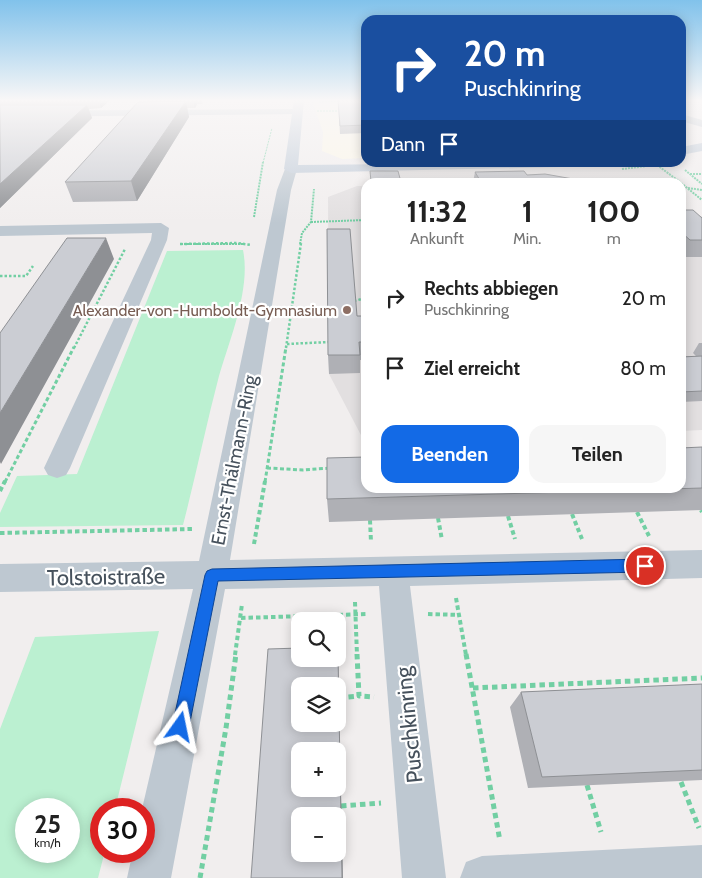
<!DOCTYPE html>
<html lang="de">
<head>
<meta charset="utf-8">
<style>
  body { margin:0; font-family:Cabin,sans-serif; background:#f6f6f6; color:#222; height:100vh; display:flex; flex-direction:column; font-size:19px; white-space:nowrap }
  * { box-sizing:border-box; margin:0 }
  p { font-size:16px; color:#767676 }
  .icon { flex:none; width:28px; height:28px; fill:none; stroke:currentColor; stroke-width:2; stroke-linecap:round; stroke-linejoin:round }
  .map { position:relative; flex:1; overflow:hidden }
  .side { position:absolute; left:361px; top:178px; width:325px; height:315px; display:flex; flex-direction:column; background:#fff; border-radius:15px; box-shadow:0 2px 12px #0003 }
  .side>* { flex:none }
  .top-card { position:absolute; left:361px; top:15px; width:325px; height:152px; border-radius:15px; box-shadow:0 2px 12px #0003; background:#1a4fa0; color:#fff; overflow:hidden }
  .controls { position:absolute; left:291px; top:612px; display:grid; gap:10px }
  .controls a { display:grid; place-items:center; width:55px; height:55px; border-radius:10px; background:#fff; box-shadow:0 2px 12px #0003; font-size:25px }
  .speed { position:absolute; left:15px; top:798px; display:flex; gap:10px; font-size:25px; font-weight:700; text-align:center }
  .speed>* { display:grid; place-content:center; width:65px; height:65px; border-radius:50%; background:#fff; box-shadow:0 2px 12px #0003; line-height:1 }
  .speed small { font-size:12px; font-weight:400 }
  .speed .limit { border:8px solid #d22; background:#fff; color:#111 }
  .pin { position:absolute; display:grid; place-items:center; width:42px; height:42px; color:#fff; margin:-21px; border:2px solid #fff; border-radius:50%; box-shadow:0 1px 5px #0007 }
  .me { position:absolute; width:55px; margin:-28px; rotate:12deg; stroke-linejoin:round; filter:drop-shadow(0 0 4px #0008) }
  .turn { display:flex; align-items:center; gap:18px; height:105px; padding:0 20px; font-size:22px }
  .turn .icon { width:65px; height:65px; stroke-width:2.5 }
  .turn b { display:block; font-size:35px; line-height:42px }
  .then { display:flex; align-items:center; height:48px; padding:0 20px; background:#0003; gap:10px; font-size:19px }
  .eta { display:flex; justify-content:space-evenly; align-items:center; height:85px; text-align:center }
  .eta b { font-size:30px; font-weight:700; line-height:35px }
  .primary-button { display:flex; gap:10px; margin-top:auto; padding:10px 20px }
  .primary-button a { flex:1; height:58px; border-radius:15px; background:#136ae6; color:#fff; font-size:20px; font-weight:700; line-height:58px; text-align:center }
  .primary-button a+a { background:#f6f6f6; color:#222 }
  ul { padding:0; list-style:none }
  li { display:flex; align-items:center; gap:15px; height:70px; padding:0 20px }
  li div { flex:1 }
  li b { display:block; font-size:19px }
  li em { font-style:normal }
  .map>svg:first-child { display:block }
  .commercial { fill:#fcf7e7 }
  .education { fill:#e2dfe0 }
  .green { fill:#bbf0d1; fill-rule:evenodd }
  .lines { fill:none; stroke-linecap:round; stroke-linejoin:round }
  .path-far5 { stroke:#72cfa3; stroke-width:1; stroke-dasharray:2 1; stroke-linecap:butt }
  .path-far4 { stroke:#72cfa3; stroke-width:2; stroke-dasharray:2 1; stroke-linecap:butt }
  .path-far3 { stroke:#72cfa3; stroke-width:2.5; stroke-dasharray:2.5 2; stroke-linecap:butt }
  .path-far2 { stroke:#72cfa3; stroke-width:3; stroke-dasharray:4 2.5; stroke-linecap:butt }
  .path-far1 { stroke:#72cfa3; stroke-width:4; stroke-dasharray:4.5 3; stroke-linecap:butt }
  .path { stroke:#72cfa3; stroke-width:5; stroke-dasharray:5.5 4; stroke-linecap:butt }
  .street { fill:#bec8d1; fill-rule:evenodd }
  .secondary { fill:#c0cbd8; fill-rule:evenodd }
  .wall { fill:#afb0b5 }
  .shaded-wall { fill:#8e9094 }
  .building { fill:#cbcdd3; stroke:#8e9094; fill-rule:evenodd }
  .route { fill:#136ae6; stroke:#0c4596 }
  .education-dot { fill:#8d6e63; stroke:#fff; stroke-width:2 }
  .labels { text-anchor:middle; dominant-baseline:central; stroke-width:4.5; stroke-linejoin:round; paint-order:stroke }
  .far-education-label { font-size:16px; fill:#785e54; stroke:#fff; text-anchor:end }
  .street-label { font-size:19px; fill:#46515c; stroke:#fff }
  .near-street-label { font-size:22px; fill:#46515c; stroke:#fff }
</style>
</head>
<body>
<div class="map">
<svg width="702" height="878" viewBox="0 0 702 878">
  <rect width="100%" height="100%" fill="#f1eeee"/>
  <!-- commercial -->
  <path class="commercial" d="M312 100H366V158L342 159 322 151 323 132Z"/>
  <!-- education -->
  <path class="education" d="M357 186H366V438L363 439 329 374 328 197Z
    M681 215 702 216V430L681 431Z"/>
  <!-- green -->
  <path class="green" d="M243 250C251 288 230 339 219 376 206 425 196 475 183 525L0 527V513L17 476 77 474 167 251Z
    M159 631 115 809H101V851H105L98 878H0V729L35 637ZM26 809H69V851H26Z"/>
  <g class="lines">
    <!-- path-far5 -->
    <path class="path-far5" d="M319 102 341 101
      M317 111H343
      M263 163 272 128
      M669 163H671"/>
    <!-- path-far4 -->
    <path class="path-far4" d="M657 165 680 182
      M622 169 671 163
      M685 170 702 184
      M690 174H702
      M681 183 702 200
      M688 188 702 190
      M254 217 263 162
      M311 222 366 220
      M181 244H244
      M300 244 302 233 311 222 314 189"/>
    <!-- path-far3 -->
    <path class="path-far3" d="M180 244 237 243 251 245
      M0 276H26L33 266
      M354 301 366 298
      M287 344 329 342
      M74 348 125 249
      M286 348 301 243"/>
    <!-- path-far2 -->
    <path class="path-far2" d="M267 468 303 470 331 468
      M5 482 74 347
      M265 482 286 347"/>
    <!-- path-far1 -->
    <path class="path-far1" d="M0 491 5 481
      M701 510 702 512
      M637 512 649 536
      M572 514 582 539
      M508 516 515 539
      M438 518 442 540
      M370 520 371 542
      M0 533 192 529
      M254 544 265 481
      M456 598 466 655
      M355 602 357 655
      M428 614 460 615
      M241 618 366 614
      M235 655 242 604"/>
    <!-- path -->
    <path class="path" d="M357 654 359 696 374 697
      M466 654 500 841
      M473 688 702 678
      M339 698 359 696
      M681 782 699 828
      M587 785 601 832
      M341 806 381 803
      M200 878 226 728 236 654"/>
    <!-- street -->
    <path class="street" d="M297 109 301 110V114L0 117V111Z
      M681 114 702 120V127L681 121Z
      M291 165 297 169 291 190 230 560 702 550V578L410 586 446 878H402L379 586 225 589 171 878H127L133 851H144L142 809 193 589 0 592V564L199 561 277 190 285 169Z
      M161 223 169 228 167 240 70 468 66 475 57 478 48 475 44 468 151 240 152 233 0 236V226Z
      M702 845V878H460L466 862 482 856Z"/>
    <!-- secondary -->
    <path class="secondary" d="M294 100H304L298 165 611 162 604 166 291 173 284 169Z
      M702 143V151L681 155V147Z"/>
  </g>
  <!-- wall -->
  <path class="wall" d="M0 100H110L101 108 89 109 92 118 0 208Z
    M148 100H204L202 104H197L195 108H187L189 117 137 201 73 202 65 182 148 101Z
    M338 100H366V133L340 134Z
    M681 107 685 109 681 117Z
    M475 172 590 182H473Z
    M681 210 702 218V257H681Z
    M357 316H366V360H360V373L329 374 328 355Z
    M699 343H702V401L681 402V357L696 356 693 353Z
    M702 447V510L329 522 327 499Z
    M702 684V780L528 788 510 707 521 692Z"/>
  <!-- shaded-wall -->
  <path class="shaded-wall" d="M99 100H110L101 108Z
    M193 100H196L197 104 195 108Z
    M186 101 189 117 137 201 131 181Z
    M87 105 92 118 0 208V184Z
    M106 238 114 259 1 464 0 462V413Z
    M338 650V664L343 878H342Z"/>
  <!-- building -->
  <path class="building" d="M338 100H366V125L340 126Z
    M186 101 131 181 65 182 138 102Z
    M0 105H87L0 184Z
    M370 171H398L401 182H371Z
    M524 171 527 175 545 174 590 182H481L475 172Z
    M681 210H693L702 218V240H690L681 232Z
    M327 229H350L357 316H366V342H359L360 355H328Z
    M67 238H106L0 413V333Z
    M702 356V391L681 392V357Z
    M702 447V488L327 499V458L366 457V488H681V448Z
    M300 648V659H338V655L342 878H251L268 649ZM300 686H338V724H300ZM300 751H338V789H300ZM300 816H338V854H300Z
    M702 684V770L542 777 521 692Z"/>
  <!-- sky -->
  <linearGradient id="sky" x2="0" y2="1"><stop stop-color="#81c2eb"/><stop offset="0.45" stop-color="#f9f7f7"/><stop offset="1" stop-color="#f9f7f7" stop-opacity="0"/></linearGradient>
  <rect width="702" height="223" fill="url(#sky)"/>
  <!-- route -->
  <path class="route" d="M645 559 650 561 652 566 650 570 645 572 218 581 189 727 186 733 180 735 174 733 172 727 205 575 207 571 212 569Z"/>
  <!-- markers -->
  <circle class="education-dot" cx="347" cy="310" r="5"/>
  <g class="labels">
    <!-- far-education labels -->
    <g class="far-education-label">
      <text x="337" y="310">Alexander-von-Humboldt-Gymnasium</text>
    </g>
    <!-- street labels -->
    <g class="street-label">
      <text transform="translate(234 460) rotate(-79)">Ernst-Thälmann-Ring</text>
    </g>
    <!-- near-street labels -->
    <g class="near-street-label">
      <text transform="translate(106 577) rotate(-1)">Tolstoistraße</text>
      <text transform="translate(409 725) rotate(-96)">Puschkinring</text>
    </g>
  </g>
</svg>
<div class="controls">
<a><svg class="icon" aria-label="search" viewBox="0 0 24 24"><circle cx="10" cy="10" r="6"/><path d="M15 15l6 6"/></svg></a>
<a><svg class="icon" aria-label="layers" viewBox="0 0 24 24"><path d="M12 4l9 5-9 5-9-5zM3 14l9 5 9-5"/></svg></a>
<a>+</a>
<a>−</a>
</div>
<div class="speed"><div>25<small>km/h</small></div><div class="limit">30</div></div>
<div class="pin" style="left:645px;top:566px;background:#d93025"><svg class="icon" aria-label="arrive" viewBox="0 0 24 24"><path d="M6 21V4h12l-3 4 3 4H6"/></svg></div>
<svg class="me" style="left:180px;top:727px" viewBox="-20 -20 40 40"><path d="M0-17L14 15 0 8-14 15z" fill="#136ae6" stroke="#fff" stroke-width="4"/></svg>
<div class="top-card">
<div class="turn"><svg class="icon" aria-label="right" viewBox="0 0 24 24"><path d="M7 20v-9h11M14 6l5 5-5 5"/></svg><div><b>20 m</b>Puschkinring</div></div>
<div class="then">Dann<svg class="icon" aria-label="arrive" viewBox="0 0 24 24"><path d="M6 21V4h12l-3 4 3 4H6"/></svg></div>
</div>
<section class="side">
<div class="eta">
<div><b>11:32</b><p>Ankunft</p></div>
<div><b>1</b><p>Min.</p></div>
<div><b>100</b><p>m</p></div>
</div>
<ul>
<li><svg class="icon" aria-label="right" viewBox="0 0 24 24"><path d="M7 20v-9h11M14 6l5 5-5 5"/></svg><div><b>Rechts abbiegen</b><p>Puschkinring</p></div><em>20 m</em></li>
<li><svg class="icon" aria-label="arrive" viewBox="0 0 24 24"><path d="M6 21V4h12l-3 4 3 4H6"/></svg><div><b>Ziel erreicht</b></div><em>80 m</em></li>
</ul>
<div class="primary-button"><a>Beenden</a><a>Teilen</a></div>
</section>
</div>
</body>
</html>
